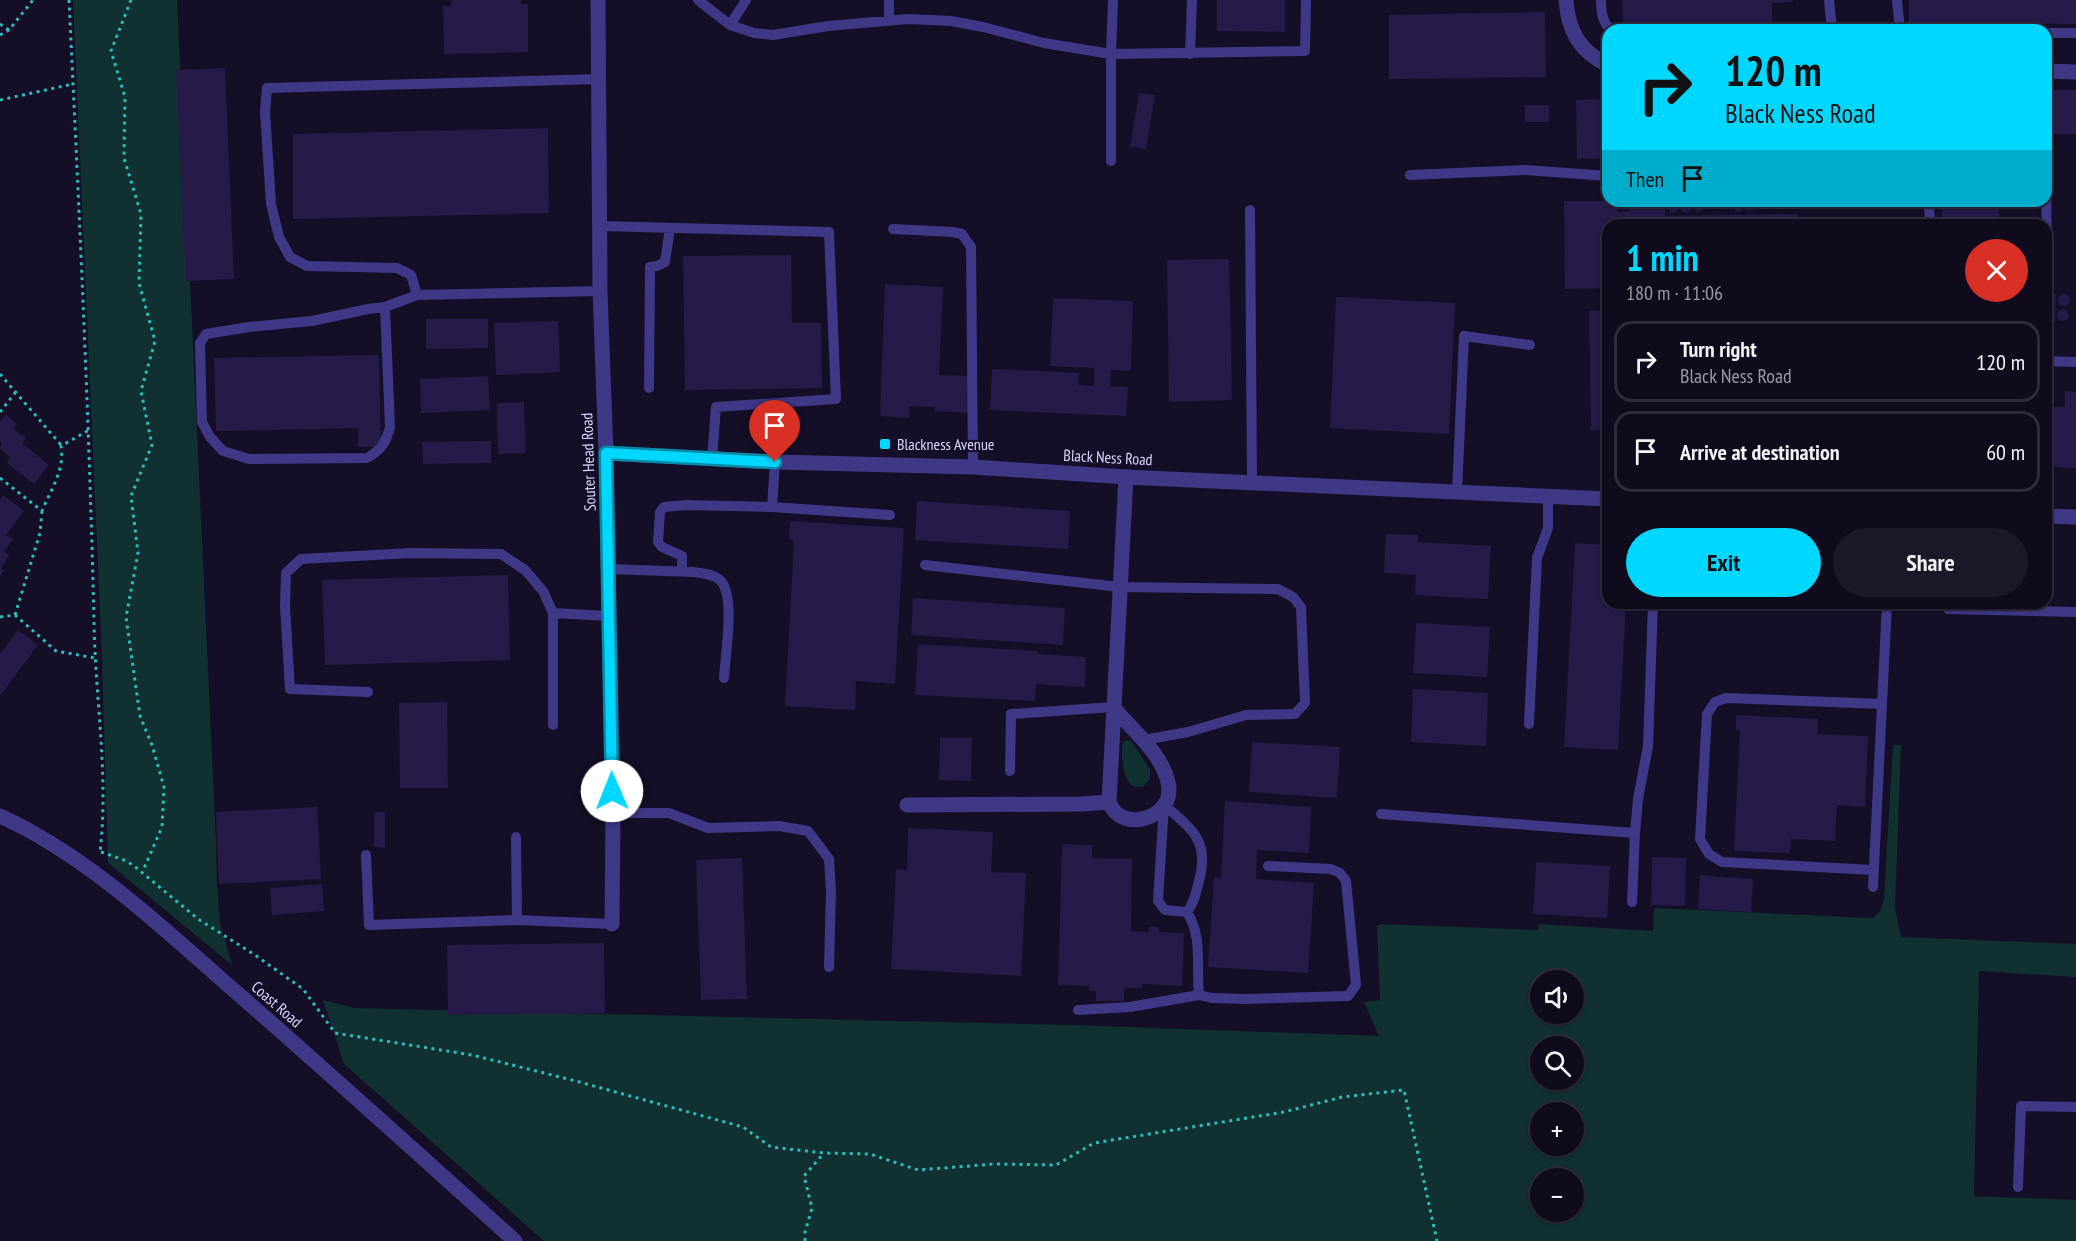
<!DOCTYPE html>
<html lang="en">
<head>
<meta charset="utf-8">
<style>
  body { margin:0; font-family:"PT Sans Narrow",sans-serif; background:#1d1829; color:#f1f3f6; height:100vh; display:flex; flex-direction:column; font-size:22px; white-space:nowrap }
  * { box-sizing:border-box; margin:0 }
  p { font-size:20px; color:#9b9aa3 }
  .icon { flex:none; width:33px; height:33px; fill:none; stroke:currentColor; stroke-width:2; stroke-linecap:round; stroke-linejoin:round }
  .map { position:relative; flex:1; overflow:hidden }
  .details { position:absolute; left:1602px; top:219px; width:450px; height:390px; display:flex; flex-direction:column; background:#0f0a1c; border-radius:18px; box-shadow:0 2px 4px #0004,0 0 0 2px #2f2b3b }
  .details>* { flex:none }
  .top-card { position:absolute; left:1602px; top:24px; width:450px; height:183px; border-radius:18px; box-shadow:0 2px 4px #0004,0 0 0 2px #2f2b3b; background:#00d7ff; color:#111; overflow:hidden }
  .fabs { position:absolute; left:1530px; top:970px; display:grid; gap:12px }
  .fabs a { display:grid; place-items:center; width:54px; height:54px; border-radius:50%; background:#0f0a1c; box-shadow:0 2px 4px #0004,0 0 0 2px #2f2b3b; font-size:30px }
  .pin { position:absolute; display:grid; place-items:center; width:51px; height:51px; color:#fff; margin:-62px -26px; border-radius:50% 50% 50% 0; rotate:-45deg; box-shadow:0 0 6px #0007 }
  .pin .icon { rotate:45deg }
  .me { position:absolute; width:66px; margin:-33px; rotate:359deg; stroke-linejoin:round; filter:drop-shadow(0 0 4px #0008) }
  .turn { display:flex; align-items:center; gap:21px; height:126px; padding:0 24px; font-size:27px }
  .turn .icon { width:78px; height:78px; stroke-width:2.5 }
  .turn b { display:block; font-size:42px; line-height:51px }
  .then { display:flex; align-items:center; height:57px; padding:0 24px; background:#0003; gap:12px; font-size:22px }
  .round { display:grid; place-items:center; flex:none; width:63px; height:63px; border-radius:32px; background:#1d1829 }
  .overview { display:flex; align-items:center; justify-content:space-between; height:102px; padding:0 24px }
  h1 { font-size:36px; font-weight:700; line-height:45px; color:#00d7ff }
  .primary-button { display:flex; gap:12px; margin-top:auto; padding:12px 24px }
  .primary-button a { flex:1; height:69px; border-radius:36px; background:#00d7ff; color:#111; font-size:24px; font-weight:700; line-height:69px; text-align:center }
  .primary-button a+a { background:#1d1829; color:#f1f3f6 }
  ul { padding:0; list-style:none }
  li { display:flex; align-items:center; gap:18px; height:81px; margin:0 12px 9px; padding:0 12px; border:3px solid #2f2b3b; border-radius:18px }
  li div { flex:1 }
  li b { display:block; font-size:22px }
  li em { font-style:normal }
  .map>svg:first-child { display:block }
  .green { fill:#113031; fill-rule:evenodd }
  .building { fill:#261a48 }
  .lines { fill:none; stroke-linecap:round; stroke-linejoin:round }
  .path { stroke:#2bbcbb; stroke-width:3; stroke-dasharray:3 4.5; stroke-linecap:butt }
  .service { stroke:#3f3887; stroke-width:10 }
  .minor { stroke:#3f3887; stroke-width:15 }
  .tertiary { stroke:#3f3887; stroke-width:15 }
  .route-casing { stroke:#008ca6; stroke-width:15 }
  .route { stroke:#00d7ff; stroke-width:10 }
  .poi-dot { fill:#00d7ff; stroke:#140e26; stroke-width:2 }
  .labels { text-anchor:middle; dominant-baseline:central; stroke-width:4.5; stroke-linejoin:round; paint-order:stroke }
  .poi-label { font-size:16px; fill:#dbd4ff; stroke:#140e26; text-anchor:start }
  .street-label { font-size:16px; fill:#dbd4ff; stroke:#140e26 }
</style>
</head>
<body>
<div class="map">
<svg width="2076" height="1241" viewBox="0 0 2076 1241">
  <rect width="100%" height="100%" fill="#140e26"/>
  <!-- green -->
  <path class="green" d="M73 0H177L216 842 217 884 220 923 232 965 108 863 102 657Z
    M1127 740 1131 741 1150 769V779L1143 787 1132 786C1123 778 1120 754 1123 742Z
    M1893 745H1901L1895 908 1901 937 2076 944V977L1979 971 1974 1196 2076 1200V1241H544L344 1064 323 1000 354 1008 1074 1025 1379 1036 1364 1002 1380 1000 1377 926 1381 924 1538 930 1539 924 1653 931 1654 908 1873 918 1880 911 1884 899ZM1540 981H1574V1014H1540ZM1540 1047H1574V1080H1540ZM1540 1113H1574V1146H1540ZM1540 1179H1574V1212H1540Z"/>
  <!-- building -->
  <path class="building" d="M451 0H521V4H528V52L444 54 443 6H451Z
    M1217 0H1285V32L1217 31Z
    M1622 0H1793V2L1772 3V22H1623Z
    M1909 0H2076V24L1909 23Z
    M1545 12 1546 77 1389 79V15Z
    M225 68 234 279 186 281 176 70Z
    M2046 90H2076V134H2046Z
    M1139 93 1155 95 1146 149 1130 147Z
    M1608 99V158L1577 159 1576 100Z
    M1525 105H1549V122H1525Z
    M548 128 549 213 293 219V134Z
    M1692.5 206a5.5 5.5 0 1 1 11 0a5.5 5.5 0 1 1-11 0Z
    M1564 201H1617V212L1629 211 1628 201H1665V216L1798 214V225H1608V288L1565 289Z
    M1736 201 1741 202 1744 206 1746 201H1752L1755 203V209L1748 212 1744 207 1742 211 1736 212 1732 206Z
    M1942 201H1999V225H1942Z
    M1680.5 207a5.5 5.5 0 1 1 11 0a5.5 5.5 0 1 1-11 0Z
    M1667.5 207a5.5 5.5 0 1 1 11 0a5.5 5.5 0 1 1-11 0Z
    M791 255 792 323H821L822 388 685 390 683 256Z
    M1229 259 1232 400 1169 402 1167 260Z
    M885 284 943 287 939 375 970 376 969 413 935 411V407L910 406 909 418 880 416Z
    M2048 293 2056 294 2055 322H2047Z
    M2058 300a6 6 0 1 1 12 0a6 6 0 1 1-12 0Z
    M1336 297 1455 303 1449 434 1330 428Z
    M1053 298 1133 301 1131 371 1111 370 1110 387H1128L1126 416 990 410 992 369 1079 373 1078 385 1094 386V368L1050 366Z
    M2057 315a6 6 0 1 1 12 0a6 6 0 1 1-12 0Z
    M1608 310V430H1591L1589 311Z
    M426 319H488V348L426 349Z
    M558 321 560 372 496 375 494 323Z
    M379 355 381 447H358V428L216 431 214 358Z
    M488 376 490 410 421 413 420 379Z
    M2065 391 2076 392V468L2046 467V407H2065Z
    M524 402 526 453 498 454 497 403Z
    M6 414 17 424 13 429 26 438 22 443 49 465 34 484 7 463 10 457 0 449 2 443 0 441V422Z
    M491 441V463L423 464 422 442Z
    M3 495 24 511 6 535 13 539 4 552 9 555 1 568 4 570 0 577V500Z
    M917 501 1070 511 1068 549 915 540Z
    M790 521 904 528 895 684 856 681 855 710 785 706 794 540 789 539Z
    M1386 534 1418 535V542L1491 546 1488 599 1415 595 1416 575 1384 573Z
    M1575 543 1608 545V603H1626L1618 750 1564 747Z
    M508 575 510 660 325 665 322 580Z
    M913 598 1065 608 1063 645 911 635Z
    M1416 623 1490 627 1487 677 1413 673Z
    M18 630 38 645 0 696V654Z
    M918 644 1038 651V654L1086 657 1085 687 1036 684 1035 701 915 695Z
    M1413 689 1488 693 1486 746 1411 742Z
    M447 702 448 788H400L399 703Z
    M1736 715 1818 719V734L1868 736 1865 807 1837 805 1835 841 1791 839 1790 853 1734 851 1740 731 1736 730Z
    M940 738H972L971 781 939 780Z
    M1252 742 1340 747 1337 798 1249 792Z
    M1225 801 1311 807 1309 853 1257 850 1256 879 1314 883 1308 973 1208 967 1214 877 1221 878Z
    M317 807 321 879 219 884 216 812Z
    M374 812H385V848L374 847Z
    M908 828 993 832 991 872 1026 873 1021 976 891 969 896 869 907 870Z
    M1062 844 1092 845V858L1132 859 1131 931 1149 932V927H1159V932L1184 933 1182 986 1142 984V988H1124V1001H1096V991H1089V986L1058 985Z
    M1652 857 1686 858 1685 906 1651 905Z
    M742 858 747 999 701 1000 696 860Z
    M1536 862 1610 866 1607 918 1533 914Z
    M1700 875 1753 879 1751 912 1698 909Z
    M322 884 324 911 272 915 270 888Z
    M604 943 605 1013 448 1015 447 945Z"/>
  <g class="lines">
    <!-- path -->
    <path class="path" d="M69 0C79 207 89 414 94 621 95 698 109 776 100 852
      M131 0 111 51 125 97 124 158 141 214 139 283 155 341 141 391 152 445 131 496 138 553 126 617 140 716 152 745 164 787 162 827 142 873
      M0 24 9 30
      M0 35 9 30 33 0
      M0 100 73 84
      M0 374 61 445
      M0 412 15 393
      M0 478 42 511C51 489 65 470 61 446L89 430
      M15 615 40 533 42 511
      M0 617 15 615 56 651 95 658
      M101 852 124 860 133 865 198 919 255 955 303 989 335 1033 472 1055 572 1080 743 1127 771 1147 824 1153 870 1154 918 1170 994 1164 1056 1165 1094 1143 1284 1112 1342 1097 1404 1090 1437 1241
      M805 1241V1232L812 1208 804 1176 824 1153"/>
    <!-- service -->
    <path class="service" d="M698 0 730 25 754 33 773 35 828 26 908 19 951 21 983 27 1044 43 1111 54 1113 0
      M889 0V20
      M1601 0C1601 11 1602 22 1611 30
      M1829 0 1832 30
      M1897 0 1900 30
      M730 25 746 0
      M2046 33H2076
      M1190 54 1192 0
      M2046 159 2047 279
      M1111 161V54L1305 51 1306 0
      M1410 175 1525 170 1608 176
      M1929 201 1930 225
      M1250 210 1252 482
      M600 226 829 232 836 399 716 407 712 459
      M893 229 953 232 962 234 971 247 973 467
      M417 295 411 275 397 268 307 266 290 257 279 237 271 204 265 112 267 88 600 79
      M385 307 390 427C386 443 381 450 367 458L249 459 223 451 210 437 202 422 200 343 206 334 249 327 312 321 368 309 385 307 417 295 600 291
      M2046 361 2076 362
      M649 388 650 267 657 266 665 262 670 228
      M775 462 772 507 890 515
      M1457 492 1464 336 1530 345
      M925 565 1120 587 1278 589 1293 597 1301 607 1305 703 1295 714 1246 715 1188 732 1144 740
      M609 569 693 572C702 573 713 574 720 580 736 595 725 657 724 678
      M682 571V556L662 547 658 542 660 512 664 507 686 505 772 507
      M1948 609 2076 612
      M368 692 290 689 285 607 286 573 301 559 411 553 501 554 525 570 543 591 553 613 608 616
      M1529 724 1537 558 1548 528V496
      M553 725V613
      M1010 771 1011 714 1113 707
      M1164 805C1192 829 1210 841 1199 881 1196 893 1194 903 1187 912L1165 910 1158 901Z
      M613 813H669L708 828 779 826 808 831 829 859 831 891 829 967
      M1381 814 1635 833 1638 799 1648 746 1653 603
      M516 837 517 920
      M366 855 369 925 517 920 612 924
      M1873 870 1722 862 1709 854 1700 839 1707 714 1715 702 1726 698 1882 704
      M1873 887 1887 603
      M1632 902 1635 833
      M1187 912C1203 937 1196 967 1199 995L1212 998 1245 999 1348 996 1356 985 1346 881 1340 873 1331 869 1268 866
      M1078 1010 1130 1007 1199 995
      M2018 1187 2021 1106 2076 1107"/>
    <!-- minor -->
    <path class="minor" d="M1566 0C1568 31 1580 52 1608 65
      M2046 71 2076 72
      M606 453 613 813 612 924
      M1113 707C1132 730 1161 752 1168 782 1177 818 1121 835 1109 802L1126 477
      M907 805 1082 804 1109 802"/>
    <!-- tertiary -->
    <path class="tertiary" d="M598 0 600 291 606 453 775 462 973 467 1126 477 1608 499
      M2046 516 2076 517
      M0 816C87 855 165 930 236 992 330 1074 422 1157 515 1241"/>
  </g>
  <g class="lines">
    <defs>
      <path id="route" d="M612 791 606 453 775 462"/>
    </defs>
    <!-- route casing -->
    <use href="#route" class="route-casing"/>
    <!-- route -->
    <use href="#route" class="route"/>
  </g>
  <!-- markers -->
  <rect class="poi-dot" x="879" y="438" width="12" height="12" rx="3"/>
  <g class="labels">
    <!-- poi labels -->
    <g class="poi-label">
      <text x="897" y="444">Blackness Avenue</text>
    </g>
    <!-- street labels -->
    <g class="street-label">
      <text transform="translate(1108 457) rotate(3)">Black Ness Road</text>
      <text transform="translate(588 462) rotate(-92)">Souter Head Road</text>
      <text transform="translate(277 1004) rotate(41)">Coast Road</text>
    </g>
  </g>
</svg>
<div class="fabs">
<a><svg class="icon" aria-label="sound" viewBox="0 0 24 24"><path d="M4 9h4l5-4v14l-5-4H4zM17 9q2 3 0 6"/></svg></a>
<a><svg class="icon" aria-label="search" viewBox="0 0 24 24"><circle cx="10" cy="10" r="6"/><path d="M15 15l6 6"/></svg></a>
<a>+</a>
<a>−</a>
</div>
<div class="pin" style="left:775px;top:462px;background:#d93025"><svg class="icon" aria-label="arrive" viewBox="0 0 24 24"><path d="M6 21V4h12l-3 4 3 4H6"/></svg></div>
<svg class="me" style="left:612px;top:791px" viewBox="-20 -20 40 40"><circle r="19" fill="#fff"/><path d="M0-13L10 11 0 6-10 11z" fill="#00d7ff"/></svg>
<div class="top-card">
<div class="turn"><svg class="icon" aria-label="right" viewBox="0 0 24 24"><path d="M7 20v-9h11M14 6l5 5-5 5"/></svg><div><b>120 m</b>Black Ness Road</div></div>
<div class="then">Then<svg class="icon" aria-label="arrive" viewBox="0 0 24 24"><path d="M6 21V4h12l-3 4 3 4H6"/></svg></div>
</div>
<section class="details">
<div class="overview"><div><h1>1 min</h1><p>180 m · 11:06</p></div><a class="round" style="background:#d93025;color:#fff"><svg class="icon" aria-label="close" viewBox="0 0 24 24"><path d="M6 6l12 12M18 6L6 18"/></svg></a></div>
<ul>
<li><svg class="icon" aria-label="right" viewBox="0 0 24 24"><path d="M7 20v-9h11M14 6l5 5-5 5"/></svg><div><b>Turn right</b><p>Black Ness Road</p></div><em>120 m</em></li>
<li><svg class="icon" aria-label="arrive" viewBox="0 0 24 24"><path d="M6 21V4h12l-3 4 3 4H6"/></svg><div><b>Arrive at destination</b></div><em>60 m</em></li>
</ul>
<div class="primary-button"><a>Exit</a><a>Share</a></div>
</section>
</div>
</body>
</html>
